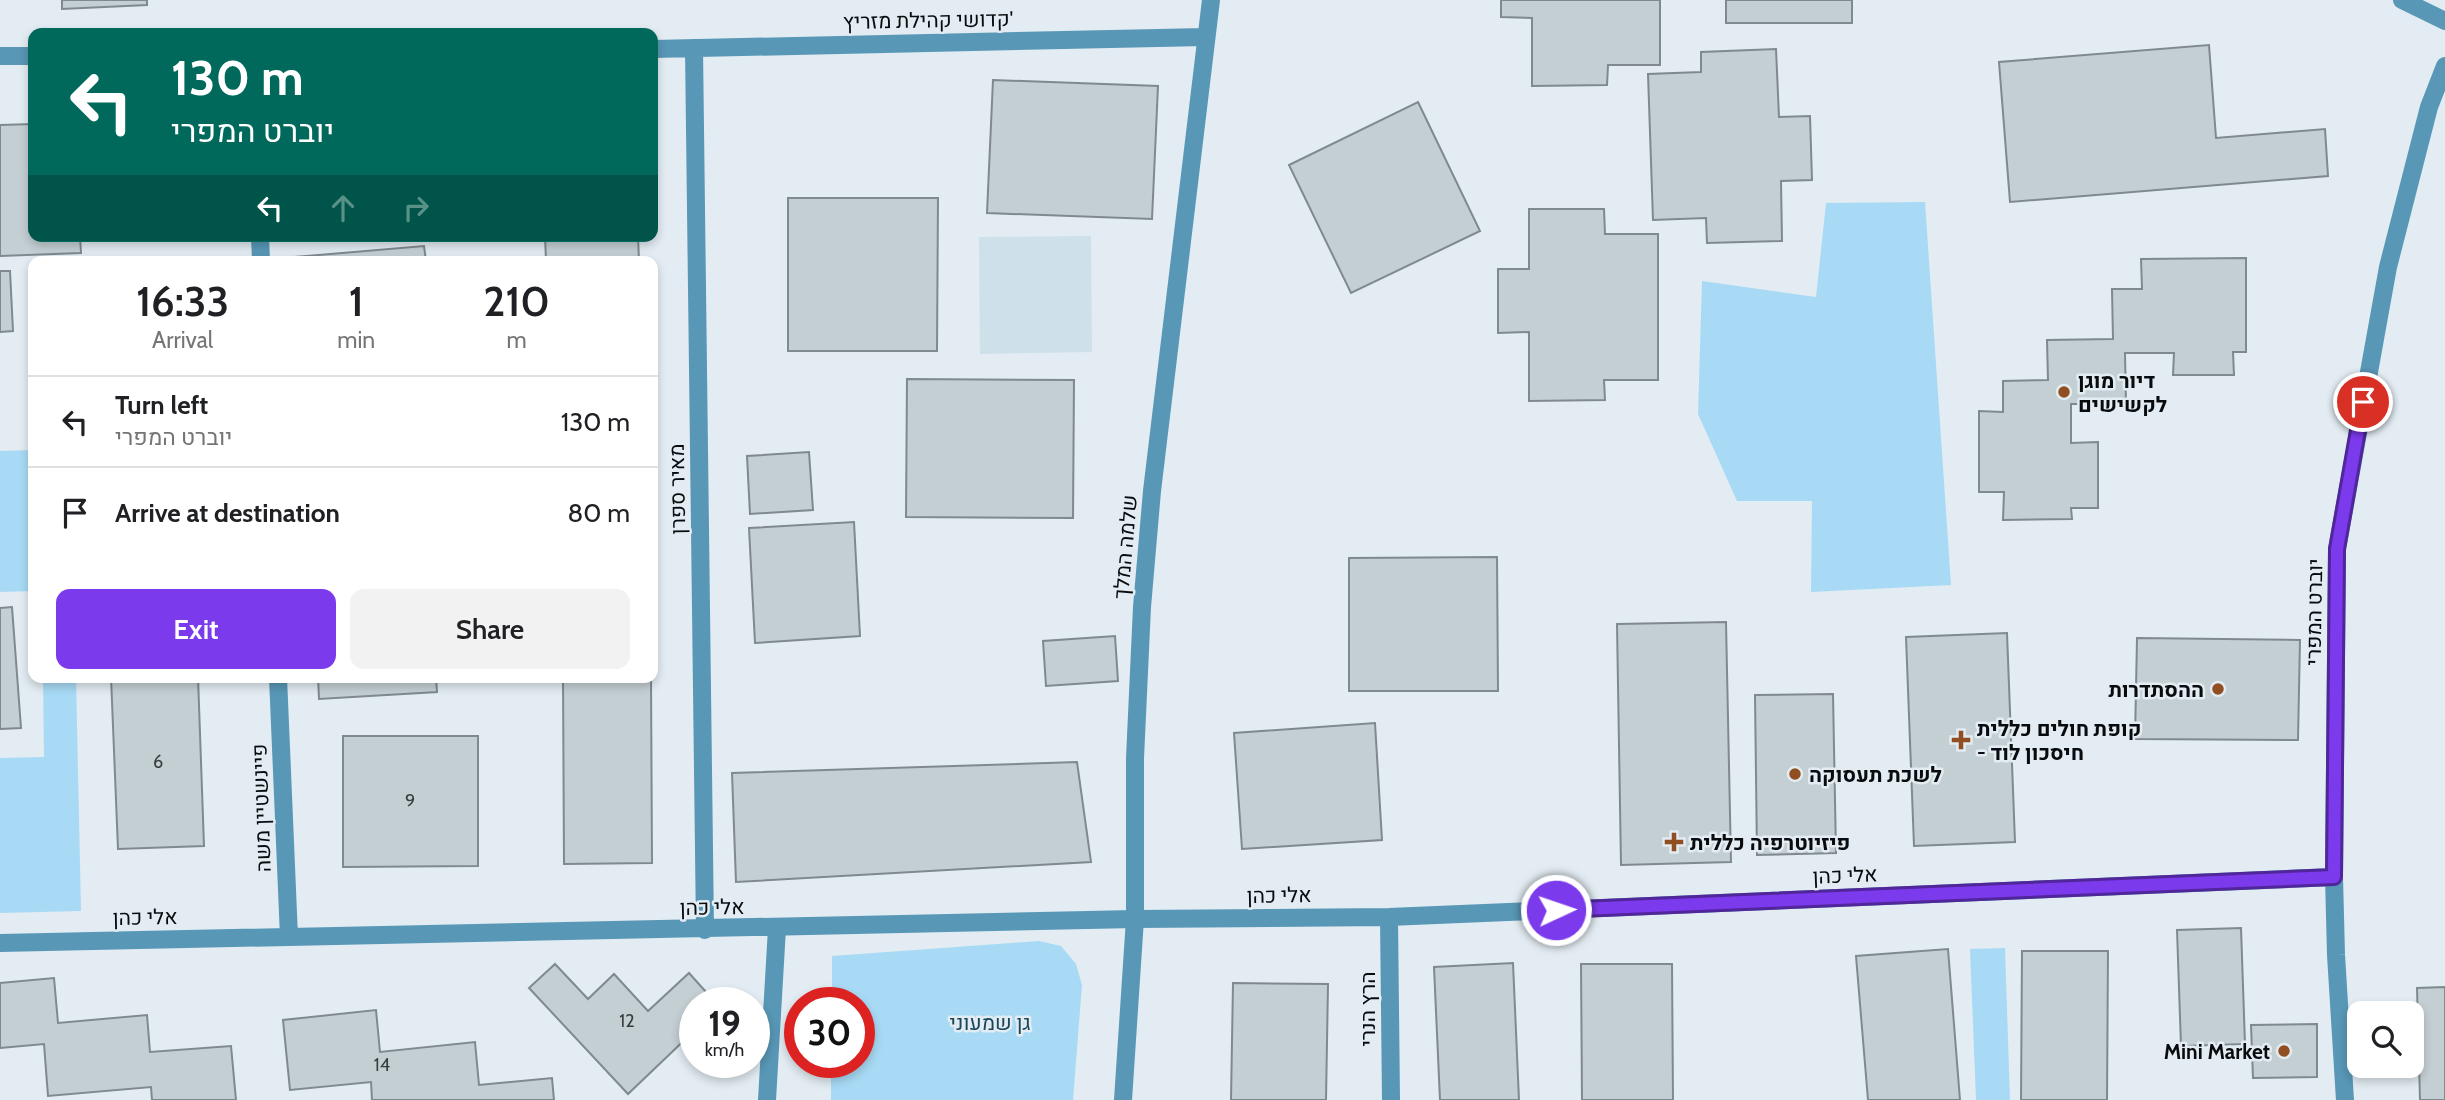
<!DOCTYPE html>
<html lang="en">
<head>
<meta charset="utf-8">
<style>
  body { margin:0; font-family:Cabin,Heebo,sans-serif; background:#f2f2f2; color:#202124; height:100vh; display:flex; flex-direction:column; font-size:26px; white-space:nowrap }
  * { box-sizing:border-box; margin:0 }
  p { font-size:23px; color:#757577 }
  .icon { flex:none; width:38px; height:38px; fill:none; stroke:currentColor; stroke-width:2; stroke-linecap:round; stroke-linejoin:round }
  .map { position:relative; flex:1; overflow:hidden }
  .details { position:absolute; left:28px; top:256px; width:630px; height:427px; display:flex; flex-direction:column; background:#fff; border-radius:14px; box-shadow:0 4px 10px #0003 }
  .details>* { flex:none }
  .banner { position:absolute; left:28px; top:28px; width:630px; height:214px; border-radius:14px; box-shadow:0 4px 10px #0003; background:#00695c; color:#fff; overflow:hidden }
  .buttons { position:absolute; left:2347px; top:1001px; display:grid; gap:14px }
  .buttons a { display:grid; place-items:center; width:77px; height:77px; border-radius:14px; background:#fff; box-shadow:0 4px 10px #0003; font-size:35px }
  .speed { position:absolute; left:679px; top:987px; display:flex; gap:14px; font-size:35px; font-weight:700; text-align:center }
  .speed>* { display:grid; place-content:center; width:91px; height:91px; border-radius:50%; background:#fff; box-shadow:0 4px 10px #0003; line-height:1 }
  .speed small { font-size:18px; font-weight:400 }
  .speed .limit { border:10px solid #d22; background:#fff; color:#111 }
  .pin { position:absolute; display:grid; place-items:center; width:60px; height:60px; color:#fff; margin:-30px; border:4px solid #fff; border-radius:50%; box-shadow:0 2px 7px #0007 }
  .me { position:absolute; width:77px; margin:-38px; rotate:87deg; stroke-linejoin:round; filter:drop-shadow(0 0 5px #0008) }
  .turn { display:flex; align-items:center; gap:24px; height:147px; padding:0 28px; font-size:32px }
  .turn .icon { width:91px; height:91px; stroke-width:2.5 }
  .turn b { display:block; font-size:49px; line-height:60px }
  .lanes { display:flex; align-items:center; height:66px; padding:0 28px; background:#0003; justify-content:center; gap:35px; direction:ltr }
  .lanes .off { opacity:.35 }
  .eta { display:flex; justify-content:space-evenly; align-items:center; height:119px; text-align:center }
  .eta b { font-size:42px; font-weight:600; line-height:49px }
  .action { display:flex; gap:14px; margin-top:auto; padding:14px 28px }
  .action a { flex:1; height:80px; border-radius:14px; background:#7c3aed; color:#fff; font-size:28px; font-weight:600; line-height:80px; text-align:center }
  .action a+a { background:#f2f2f2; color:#202124 }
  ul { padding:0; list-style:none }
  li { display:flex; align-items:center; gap:21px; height:91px; padding:0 28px; border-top:2px solid #e0e0e0 }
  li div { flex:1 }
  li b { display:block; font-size:26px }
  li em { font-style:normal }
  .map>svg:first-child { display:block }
  .built { fill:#cee0ea }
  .green { fill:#a8daf5 }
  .building { fill:#c4cfd4; stroke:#7f898e; stroke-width:2 }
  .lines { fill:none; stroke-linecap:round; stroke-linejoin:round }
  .minor { stroke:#5897b6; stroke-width:18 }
  .route-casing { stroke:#51269a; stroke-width:18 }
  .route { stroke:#7c3aed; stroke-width:12 }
  .poi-dot { fill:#914e20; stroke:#e2ecf2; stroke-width:2.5 }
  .labels { text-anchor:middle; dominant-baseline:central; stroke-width:5; stroke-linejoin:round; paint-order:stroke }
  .number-label { font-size:18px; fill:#383d40 }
  .street-label { font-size:21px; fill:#090c0e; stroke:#e2ecf2 }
  .poi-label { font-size:21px; font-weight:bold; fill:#090c0e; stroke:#e2ecf2; text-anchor:start }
  .park-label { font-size:21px; fill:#1a465a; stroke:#e2ecf2 }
</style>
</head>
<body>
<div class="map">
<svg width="2445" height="1100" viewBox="0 0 2445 1100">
  <rect width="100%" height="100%" fill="#e2ecf2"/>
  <!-- built -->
  <path class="built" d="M1091 236 1092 352 980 354 979 237Z"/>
  <!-- green -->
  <path class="green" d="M1925 202 1951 585 1811 592 1812 501H1737L1698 414 1702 281 1816 297 1826 203Z
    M33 450V591L0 592V451Z
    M43 677H76L81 911 0 913V758L44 757Z
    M1039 941 1061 946 1076 964 1082 985 1073 1100H831V1062H859V1003H832V956Z
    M2005 948 2010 1100H1976L1970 949Z"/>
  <!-- building -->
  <path class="building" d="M62 0H147V5L62 9Z
    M1501 0H1660V65H1608L1607 85 1532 86V18L1501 17Z
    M1726 0H1852V23H1726Z
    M2209 45 2216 138 2325 129 2328 176 2010 202 1999 62Z
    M1776 49 1779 117 1810 116 1812 180 1781 181 1782 241 1707 243 1706 218 1653 220 1648 74 1701 72V52Z
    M993 80 1158 86 1152 219 987 213Z
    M1418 102 1480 231 1351 293 1289 165Z
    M33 124V236H80L81 253 0 256V125Z
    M788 198H938L937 351H788Z
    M1529 209H1604L1605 234H1658V380H1604L1605 400 1529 401V332L1498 333V269H1529Z
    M545 236H638L639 261H546Z
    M424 246 426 261H295V257Z
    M2246 258V352H2233L2234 375H2173L2174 353H2125L2126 404H2071V443L2098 442V508H2071L2072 519 2003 520 2004 492H1979V411L2003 412V381L2048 380 2047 340 2113 339 2112 289H2142L2141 259Z
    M0 271H10L13 331 0 332Z
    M907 379 1074 380 1073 518 906 517Z
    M809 452 813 510 750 514 747 456Z
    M854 522 860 636 755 643 749 528Z
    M1497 557 1498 691H1349V558Z
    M12 607 21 728 0 729V608Z
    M1726 622 1731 862 1621 865 1617 624Z
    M2007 633 2015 842 1914 846 1906 637Z
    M1115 636 1118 681 1046 686 1043 641Z
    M2137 638 2300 640 2298 740 2135 739Z
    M111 677H198L204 846 118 849Z
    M318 677H436L437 692 319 699Z
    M563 677H651L652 863 564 864Z
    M1833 694 1836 853 1757 855 1755 695Z
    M1375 723 1382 840 1242 849 1234 733Z
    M343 736H478V866L343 867Z
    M1077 762 1091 862 736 882 732 773Z
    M2241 928 2245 1044 2181 1046 2177 930Z
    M1948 949 1960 1100H1868L1856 956Z
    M2022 951H2108L2107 1100H2021Z
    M1513 963 1519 1100H1440L1434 967Z
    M555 964 588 999 614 974 648 1011 689 973 716 1003H695V1030L628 1094 529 988Z
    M1581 964H1672L1673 1100H1582Z
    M54 978 58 1023 147 1015 150 1052 231 1046 236 1100H152L151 1087 48 1096 44 1044 0 1048V983Z
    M1233 983 1328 984 1326 1100H1231Z
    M2445 987V1100H2420L2417 988Z
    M376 1010 380 1052 475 1042 479 1085 552 1078 554 1100H372L371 1082 290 1090 283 1020Z
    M2317 1024V1077L2253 1078 2251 1025Z"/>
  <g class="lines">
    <!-- minor -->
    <path class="minor" d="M2402 0 2445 21
      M694 48 705 930
      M653 49 1205 37
      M0 56H33
      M260 236 261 261
      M278 677 289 937
      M1389 917 1391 1100
      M0 943 1135 919 1389 917 2334 877
      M767 1100 777 928
      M1123 1100 1135 919V758L1142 607 1152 491 1211 0
      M2345 1100 2336 955 2334 877 2337 549 2388 267 2429 107 2445 66"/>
  </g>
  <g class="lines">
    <defs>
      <path id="route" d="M1556 910 2334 877 2337 549 2363 402"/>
    </defs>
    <!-- route casing -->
    <use href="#route" class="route-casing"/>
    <!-- route -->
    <use href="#route" class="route"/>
  </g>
  <!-- markers -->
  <g class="poi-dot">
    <circle cx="2064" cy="392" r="7"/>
    <circle cx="2218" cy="689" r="7"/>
    <path d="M1957.5 729.5h7v7h7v7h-7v7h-7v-7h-7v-7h7z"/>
    <circle cx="1795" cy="774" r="7"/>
    <path d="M1670.5 831.5h7v7h7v7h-7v7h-7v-7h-7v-7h7z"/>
    <circle cx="2284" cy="1051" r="7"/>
  </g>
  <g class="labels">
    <!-- number labels -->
    <g class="number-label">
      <text x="158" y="762">6</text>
      <text x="410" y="801">9</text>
      <text x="627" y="1021">12</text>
      <text x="382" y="1065">14</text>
    </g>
    <!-- street labels -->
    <g class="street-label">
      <text transform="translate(928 20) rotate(-1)">קדושי קהילת מזריץ'</text>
      <text transform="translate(677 489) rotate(-91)">מאיר ספרן</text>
      <text transform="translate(1125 547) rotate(-85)">שלמה המלך</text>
      <text transform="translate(2314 612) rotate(-89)">יוברט המפרי</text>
      <text transform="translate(261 808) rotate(-92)">פיינשטיין משה</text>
      <text transform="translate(1845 875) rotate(-2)">אלי כהן</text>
      <text transform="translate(1279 895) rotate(-1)">אלי כהן</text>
      <text transform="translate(712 907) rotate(-1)">אלי כהן</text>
      <text transform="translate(145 917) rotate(-1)">אלי כהן</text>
      <text transform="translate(1367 1009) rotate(-90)">הרץ הנרי</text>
    </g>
    <!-- poi labels -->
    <g class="poi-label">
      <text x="2078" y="380">דיור מוגן<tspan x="2078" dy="24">לקשישים</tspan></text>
      <text x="2204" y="689" text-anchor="end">ההסתדרות</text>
      <text x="1977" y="728">קופת חולים כללית<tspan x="1977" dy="24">- חיסכון לוד</tspan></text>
      <text x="1809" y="774">לשכת תעסוקה</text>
      <text x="1690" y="842">פיזיוטרפיה כללית</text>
      <text x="2270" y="1051" text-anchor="end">Mini Market</text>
    </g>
    <!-- park labels -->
    <g class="park-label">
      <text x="990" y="1022">גן שמעוני</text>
    </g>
  </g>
</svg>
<div class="buttons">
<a><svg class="icon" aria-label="search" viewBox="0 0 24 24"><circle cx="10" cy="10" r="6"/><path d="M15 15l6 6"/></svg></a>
</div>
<div class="speed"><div>19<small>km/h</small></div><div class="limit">30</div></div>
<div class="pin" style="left:2363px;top:402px;background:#d93025"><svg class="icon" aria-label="arrive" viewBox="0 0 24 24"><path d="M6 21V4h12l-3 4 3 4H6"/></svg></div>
<svg class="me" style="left:1556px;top:910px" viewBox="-20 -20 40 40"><circle r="17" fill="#7c3aed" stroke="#fff" stroke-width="3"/><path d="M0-11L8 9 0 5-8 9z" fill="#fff"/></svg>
<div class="banner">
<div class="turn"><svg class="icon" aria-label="left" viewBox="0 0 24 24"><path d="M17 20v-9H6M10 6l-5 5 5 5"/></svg><div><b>130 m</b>יוברט המפרי</div></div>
<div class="lanes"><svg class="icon" aria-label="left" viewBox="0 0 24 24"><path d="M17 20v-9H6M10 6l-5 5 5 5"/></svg><svg class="icon off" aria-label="ahead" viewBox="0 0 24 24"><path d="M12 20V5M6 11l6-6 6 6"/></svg><svg class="icon off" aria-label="right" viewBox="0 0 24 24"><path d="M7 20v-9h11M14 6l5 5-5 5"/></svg></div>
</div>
<section class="details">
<div class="eta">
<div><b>16:33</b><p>Arrival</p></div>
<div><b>1</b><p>min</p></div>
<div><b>210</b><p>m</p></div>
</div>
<ul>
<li><svg class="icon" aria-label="left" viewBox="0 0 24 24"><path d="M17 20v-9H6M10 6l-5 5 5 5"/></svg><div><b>Turn left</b><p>יוברט המפרי</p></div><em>130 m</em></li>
<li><svg class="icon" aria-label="arrive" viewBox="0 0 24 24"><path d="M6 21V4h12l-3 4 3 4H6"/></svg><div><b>Arrive at destination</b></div><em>80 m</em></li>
</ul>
<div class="action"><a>Exit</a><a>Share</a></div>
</section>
</div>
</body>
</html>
